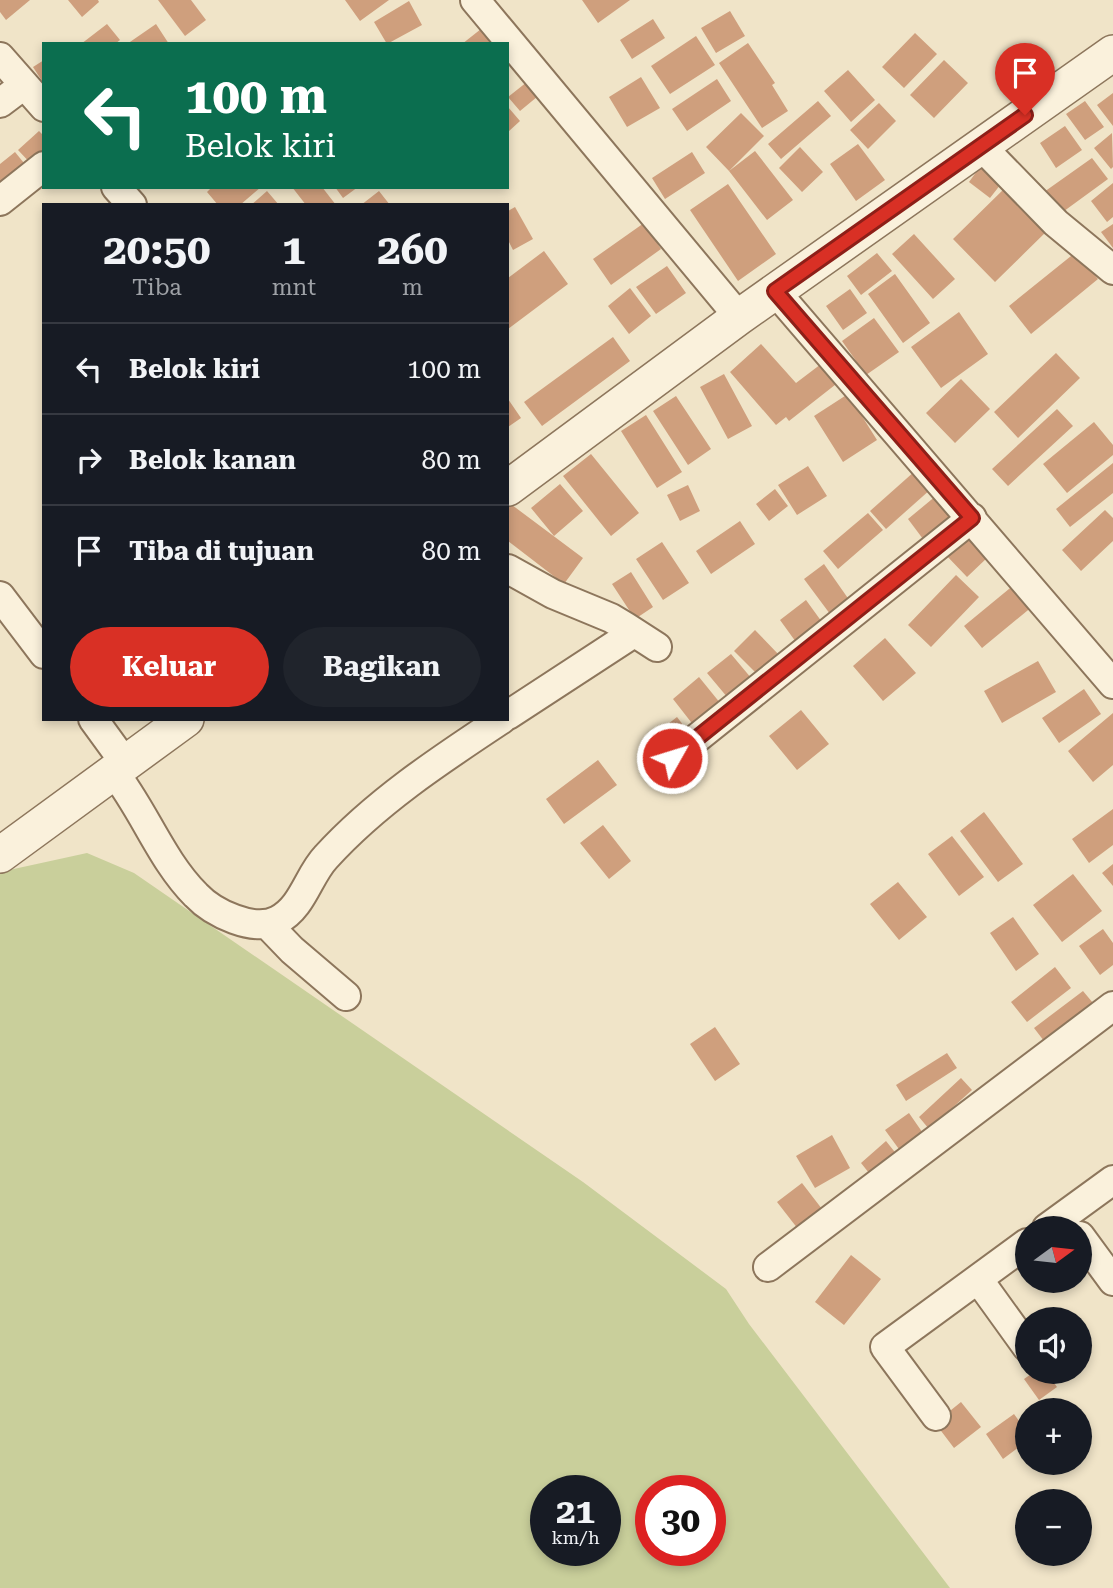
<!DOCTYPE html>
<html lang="id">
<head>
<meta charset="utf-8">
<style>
  body { margin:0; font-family:"Roboto Serif",serif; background:#20242c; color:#f1f3f6; height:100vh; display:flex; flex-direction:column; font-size:26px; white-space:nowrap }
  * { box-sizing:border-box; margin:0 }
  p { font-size:23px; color:#9ea1a6 }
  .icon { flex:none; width:38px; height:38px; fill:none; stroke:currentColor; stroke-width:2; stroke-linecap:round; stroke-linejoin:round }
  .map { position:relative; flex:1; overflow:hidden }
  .side { position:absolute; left:42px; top:203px; width:467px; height:518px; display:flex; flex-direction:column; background:#171b24; border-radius:0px; box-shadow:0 4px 10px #0003 }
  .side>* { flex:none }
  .top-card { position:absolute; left:42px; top:42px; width:467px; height:147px; border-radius:0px; box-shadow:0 4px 10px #0003; background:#0b6e4f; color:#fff; overflow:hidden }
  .needle { width:46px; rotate:75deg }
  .fabs { position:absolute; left:1015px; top:1216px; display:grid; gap:14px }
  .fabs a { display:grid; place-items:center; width:77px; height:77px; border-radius:50%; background:#171b24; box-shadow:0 4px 10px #0003; font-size:35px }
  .speed { position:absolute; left:530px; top:1475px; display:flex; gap:14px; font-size:35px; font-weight:700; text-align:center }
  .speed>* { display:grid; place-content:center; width:91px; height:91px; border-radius:50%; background:#171b24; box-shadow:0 4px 10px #0003; line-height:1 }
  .speed small { font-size:18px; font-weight:400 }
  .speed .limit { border:10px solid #d22; background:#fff; color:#111 }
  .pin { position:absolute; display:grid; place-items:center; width:60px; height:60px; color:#fff; margin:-72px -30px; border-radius:50% 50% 50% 0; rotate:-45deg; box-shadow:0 0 7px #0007 }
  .pin .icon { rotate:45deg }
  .me { position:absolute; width:77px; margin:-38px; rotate:51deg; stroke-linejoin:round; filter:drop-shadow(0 0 5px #0008) }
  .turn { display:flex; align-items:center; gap:24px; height:147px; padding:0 28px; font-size:32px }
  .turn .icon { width:91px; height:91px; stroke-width:2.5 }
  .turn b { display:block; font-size:49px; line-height:60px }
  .eta { display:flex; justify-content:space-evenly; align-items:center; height:119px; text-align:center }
  .eta b { font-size:42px; font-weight:700; line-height:49px }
  .cta { display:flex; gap:14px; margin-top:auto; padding:14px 28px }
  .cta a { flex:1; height:80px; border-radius:42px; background:#d93025; color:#fff; font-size:28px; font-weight:700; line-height:80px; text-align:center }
  .cta a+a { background:#20242c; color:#f1f3f6 }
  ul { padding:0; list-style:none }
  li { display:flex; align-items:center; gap:21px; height:91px; padding:0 28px; border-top:2px solid #363941 }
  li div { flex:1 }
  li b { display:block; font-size:26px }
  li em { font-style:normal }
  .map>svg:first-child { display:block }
  .green { fill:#c9cf9b; fill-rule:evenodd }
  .building { fill:#cf9f7d }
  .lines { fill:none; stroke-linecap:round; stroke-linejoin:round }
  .minor-casing { stroke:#8d765c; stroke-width:32 }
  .tertiary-casing { stroke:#8d765c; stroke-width:38 }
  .minor { stroke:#faf1dc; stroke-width:28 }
  .tertiary { stroke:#faf1dc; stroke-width:35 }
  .route-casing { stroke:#8d1f18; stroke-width:18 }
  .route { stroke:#d93025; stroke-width:12 }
</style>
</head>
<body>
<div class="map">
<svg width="1113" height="1588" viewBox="0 0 1113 1588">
  <rect width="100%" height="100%" fill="#f0e4c8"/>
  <!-- green -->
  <path class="green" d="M87 853 134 873 583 1182 726 1289 749 1324 950 1588H0V872ZM546 1491H606V1550H546ZM651 1491H710V1550H651Z"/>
  <!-- building -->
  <path class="building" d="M0 0H30L6 20 0 12Z
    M68 0H98L99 2 82 17Z
    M158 0H191L206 20 185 36Z
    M345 0H389L360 21Z
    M582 0H630L598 23Z
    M409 1 422 25 387 44 374 22Z
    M730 11 745 36 716 53 701 28Z
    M653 19 665 38 632 59 620 40Z
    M107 24 120 40 115 44H81Z
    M156 24 169 44H127Z
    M481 29 492 44H462Z
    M915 33 937 54 904 88 882 67Z
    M696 36 715 65 670 94 651 66Z
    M748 43 775 83 772 85 788 111 762 128 719 63Z
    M44 60V84L33 67Z
    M944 60 968 83 934 118 910 95Z
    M848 70 875 100 851 122 824 91Z
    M641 77 660 108 627 127 609 97Z
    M532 78 543 92 520 111 508 97Z
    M717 79 731 101 687 131 672 109Z
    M1113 93V126L1097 105Z
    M818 101 831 116 781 159 768 144Z
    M1085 101 1104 127 1085 140 1066 114Z
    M879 103 896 121 868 149 850 130Z
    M508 107 520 121 508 132Z
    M741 113 764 136 729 171 755 151 793 200 767 220 729 171 706 147Z
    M1065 126 1082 150 1056 168 1040 143Z
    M39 131 44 136V157L34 167 18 150Z
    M1112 133 1113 167 1111 169 1094 148Z
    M858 144 885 180 856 201 830 164Z
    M800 147 823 172 802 192 779 168Z
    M15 152 28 168 0 190V164Z
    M692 152 705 173 665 199 652 178Z
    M1092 158 1108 179 1060 214 1044 192Z
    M982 164 1004 180 990 198 969 182Z
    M1113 183V217L1107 222 1091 201Z
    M728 184 776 254 738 281 690 210Z
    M1008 185 1050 228 995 282 953 239Z
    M212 187H261L240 205H218L207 192Z
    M292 187H322L336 205H306Z
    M335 187H358L343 198Z
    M267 191 279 205H251Z
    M379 191 390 205H361Z
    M515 207 533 239 513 250 508 240V211Z
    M644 223 661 249 611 285 593 259Z
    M1113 224V248L1101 232Z
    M914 234 955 279 933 299 892 254Z
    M544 251 568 284 508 329V278Z
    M1076 252 1098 279 1031 334 1009 306Z
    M877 253 892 271 861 295 847 276Z
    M667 266 686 293 656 314 636 287Z
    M895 274 930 323 903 343 868 294Z
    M630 288 651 316 629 334 608 306Z
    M850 289 867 313 843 330 826 306Z
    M959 312 988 354 941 388 911 347Z
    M874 318 899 352 866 375 842 341Z
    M613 337 630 361 542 426 524 402Z
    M761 344 796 383 825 361 840 381 789 421 786 417 776 425 730 372Z
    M1056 353 1080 378 1018 438 994 412Z
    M724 374 752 426 728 439 700 387Z
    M961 379 990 409 955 443 926 413Z
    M848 394 877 440 843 462 814 416Z
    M676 396 711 449 688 465 653 411Z
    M508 399 521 418 508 427Z
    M1057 409 1073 426 1008 486 992 469Z
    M646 415 682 472 657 488 621 431Z
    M1094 422 1113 445V455L1067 493 1043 464Z
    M591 454 639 513 611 536 563 476Z
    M1113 463V493L1070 527 1056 509Z
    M808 466 827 496 797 515 778 485Z
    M915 471 931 489 886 529 870 511Z
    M560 484 583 511 554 536 531 508Z
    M688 485 700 511 680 521 667 495Z
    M775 489 788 506 769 521 756 504Z
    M937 495 956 519 926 543 908 519Z
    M508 502 583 558 564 584 508 541Z
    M1105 510 1113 518V541L1081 571 1062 550Z
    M868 513 883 530 838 569 823 551Z
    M740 521 755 544 711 574 696 551Z
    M966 534 988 557 967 577 945 554Z
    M662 542 689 583 663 600 636 559Z
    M824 564 852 604 833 618 804 579Z
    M631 572 653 607 635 619 612 584Z
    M956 575 979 597 931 647 908 625Z
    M1015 584 1033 606 982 648 964 626Z
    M806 600 827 629 801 649 780 620Z
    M755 630 780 656 759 676 734 651Z
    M885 638 916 673 883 701 853 666Z
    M731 654 757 685 733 704 707 673Z
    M1038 661 1056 692 1002 723 984 691Z
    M699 677 725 709 698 731 673 699Z
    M1084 689 1101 714 1059 743 1042 718Z
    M801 710 829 744 797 770 769 736Z
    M1113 713V765L1093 782 1068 751Z
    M677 717 693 738 675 752 659 731Z
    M598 760 617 785 564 824 546 799Z
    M1113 809V845L1089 863 1072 839Z
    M984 812 1023 864 998 882 960 831Z
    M603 825 631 861 609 879 580 843Z
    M952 836 984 877 959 896 928 854Z
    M1113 864V886L1102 873Z
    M1073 874 1102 911 1062 942 1033 905Z
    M898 882 927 917 899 940 870 904Z
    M1013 917 1039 954 1016 971 990 933Z
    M1103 929 1113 943V965L1100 975 1079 946Z
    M1055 967 1071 988 1027 1022 1011 1002Z
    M1083 991 1093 1003 1044 1041 1034 1028Z
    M715 1027 740 1064 715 1081 690 1044Z
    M947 1053 957 1068 906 1101 896 1085Z
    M961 1078 972 1090 929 1129 919 1117Z
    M909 1113 927 1139 904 1156 885 1130Z
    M832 1135 850 1168 815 1188 796 1156Z
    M886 1141 902 1161 877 1183 861 1163Z
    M802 1183 822 1209 798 1229 777 1202Z
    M851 1255 881 1279 844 1325 815 1302Z
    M1034 1372H1046L1057 1387 1039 1400 1024 1379Z
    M961 1402 981 1427 954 1448 935 1423Z
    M1014 1414 1027 1432V1441L1003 1459 986 1434Z"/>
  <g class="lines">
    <defs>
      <path id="minor" d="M475 0 739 317
        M0 57 44 107
        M0 103 24 85
        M981 146 1056 223 1113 270
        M116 187 132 205
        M0 201 44 166
        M775 291 1113 684
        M508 569 553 594 611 618 626 627 628 632 626 638 508 715
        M0 596 44 654
        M626 627 657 647
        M93 719 125 763
        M672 758 972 518
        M113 771C144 810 161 860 196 895 213 913 254 933 278 920 303 907 308 876 326 857 376 802 440 760 502 719
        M267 924 292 950 346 996
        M1047 1228 1113 1180
        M1080 1236 1113 1281
        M768 1267 1113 1006
        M978 1279 1027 1347
        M936 1416 885 1347 1027 1243"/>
      <path id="tertiary" d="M508 488 739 317 1113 53
        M0 855 186 719"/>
    </defs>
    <!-- minor casing -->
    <use href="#minor" class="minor-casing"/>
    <!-- tertiary casing -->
    <use href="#tertiary" class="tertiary-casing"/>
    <!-- minor -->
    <use href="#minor" class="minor"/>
    <!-- tertiary -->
    <use href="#tertiary" class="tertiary"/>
  </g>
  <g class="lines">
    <defs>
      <path id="route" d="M672 758 972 518 775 291 1025 115"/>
    </defs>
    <!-- route casing -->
    <use href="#route" class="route-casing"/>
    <!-- route -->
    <use href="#route" class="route"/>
  </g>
</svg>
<div class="fabs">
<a><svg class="needle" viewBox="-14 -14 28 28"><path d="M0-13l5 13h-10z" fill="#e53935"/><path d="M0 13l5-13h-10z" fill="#9ea1a6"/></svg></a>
<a><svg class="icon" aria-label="sound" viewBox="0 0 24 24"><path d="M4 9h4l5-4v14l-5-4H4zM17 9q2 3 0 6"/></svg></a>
<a>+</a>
<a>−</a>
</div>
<div class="speed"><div>21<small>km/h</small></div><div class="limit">30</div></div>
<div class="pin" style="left:1025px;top:115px;background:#d93025"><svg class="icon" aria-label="arrive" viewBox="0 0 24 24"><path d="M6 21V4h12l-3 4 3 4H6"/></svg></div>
<svg class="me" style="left:672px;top:758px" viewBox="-20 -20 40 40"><circle r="17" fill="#d93025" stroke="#fff" stroke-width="3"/><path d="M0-11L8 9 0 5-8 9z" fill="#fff"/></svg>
<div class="top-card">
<div class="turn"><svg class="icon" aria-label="left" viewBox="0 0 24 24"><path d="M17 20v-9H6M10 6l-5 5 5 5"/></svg><div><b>100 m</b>Belok kiri</div></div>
</div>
<section class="side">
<div class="eta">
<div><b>20:50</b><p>Tiba</p></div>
<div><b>1</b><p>mnt</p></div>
<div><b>260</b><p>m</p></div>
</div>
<ul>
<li><svg class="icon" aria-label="left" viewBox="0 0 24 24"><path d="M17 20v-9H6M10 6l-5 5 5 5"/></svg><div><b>Belok kiri</b></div><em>100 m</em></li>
<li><svg class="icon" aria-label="right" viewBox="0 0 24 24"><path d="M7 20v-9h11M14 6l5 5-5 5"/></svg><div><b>Belok kanan</b></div><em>80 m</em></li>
<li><svg class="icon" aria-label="arrive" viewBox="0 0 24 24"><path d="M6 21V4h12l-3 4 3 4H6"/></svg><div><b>Tiba di tujuan</b></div><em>80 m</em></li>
</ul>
<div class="cta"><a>Keluar</a><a>Bagikan</a></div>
</section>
</div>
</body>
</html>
